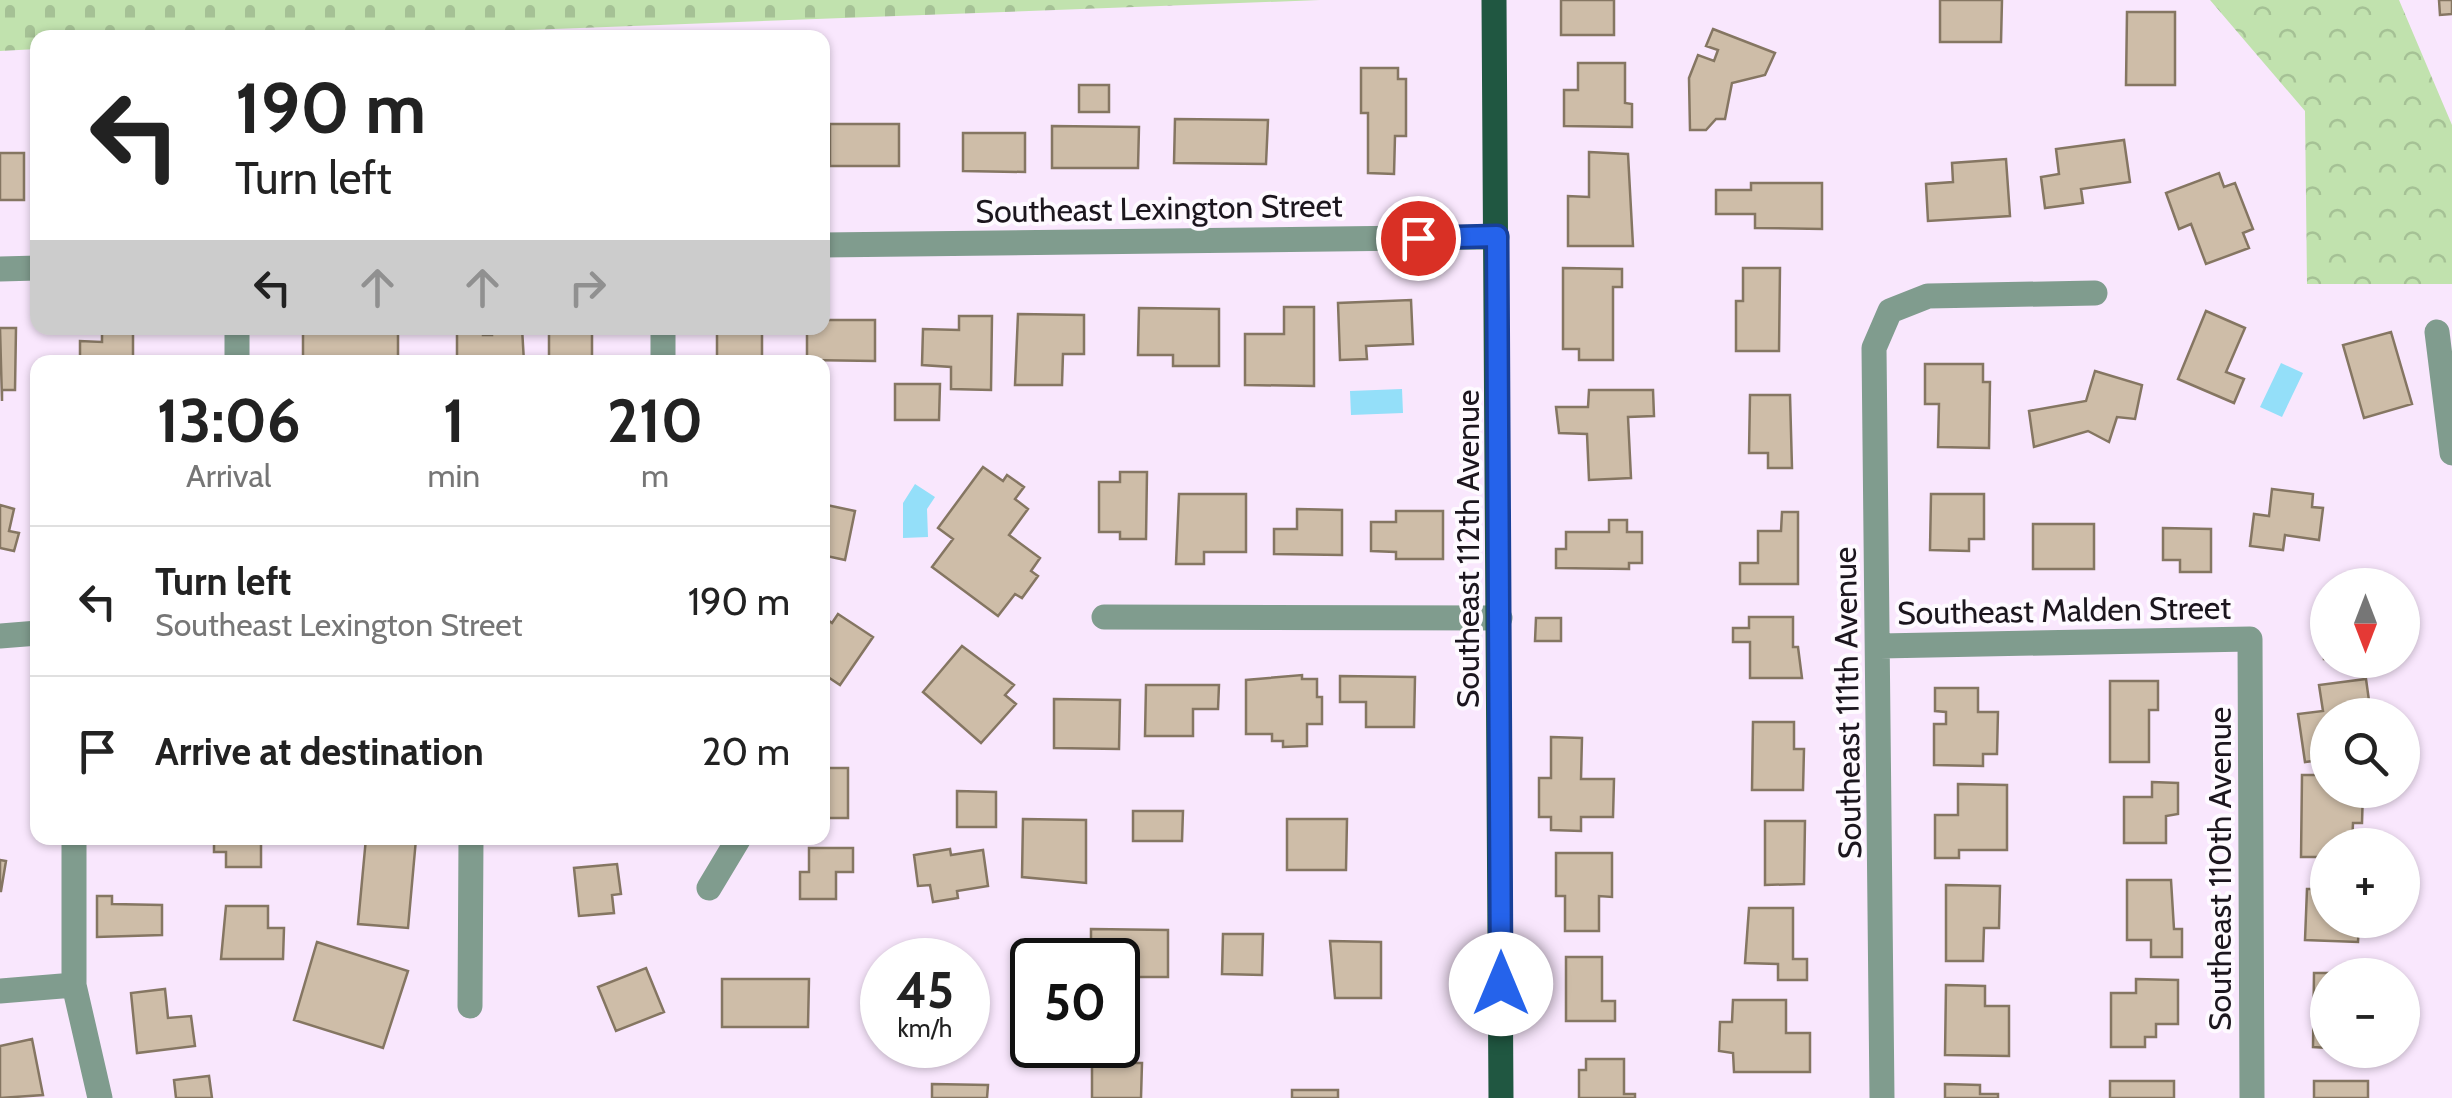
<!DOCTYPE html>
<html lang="en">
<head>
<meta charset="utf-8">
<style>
  body { margin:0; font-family:Cabin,sans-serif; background:#f2f2f2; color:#222; height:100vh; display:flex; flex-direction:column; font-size:38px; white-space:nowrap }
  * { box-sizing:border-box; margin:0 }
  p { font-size:32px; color:#767676 }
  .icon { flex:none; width:55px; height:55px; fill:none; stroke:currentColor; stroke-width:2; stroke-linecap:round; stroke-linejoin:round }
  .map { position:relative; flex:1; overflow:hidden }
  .sheet { position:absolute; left:30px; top:355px; width:800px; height:490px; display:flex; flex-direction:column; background:#fff; border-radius:20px; box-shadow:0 2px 8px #0004 }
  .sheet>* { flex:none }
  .banner { position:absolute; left:30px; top:30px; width:800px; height:305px; border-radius:20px; box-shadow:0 2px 8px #0004; background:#fff; color:#222; overflow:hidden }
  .needle { width:65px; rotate:180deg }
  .tools { position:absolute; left:2310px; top:568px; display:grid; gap:20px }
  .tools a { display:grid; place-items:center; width:110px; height:110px; border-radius:50%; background:#fff; box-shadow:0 2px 8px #0004; font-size:50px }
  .speed { position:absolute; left:860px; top:938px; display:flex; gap:20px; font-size:50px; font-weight:700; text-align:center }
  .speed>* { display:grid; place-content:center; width:130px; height:130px; border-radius:50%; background:#fff; box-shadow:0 2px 8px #0004; line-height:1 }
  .speed small { font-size:25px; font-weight:400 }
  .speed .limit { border:5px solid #111; border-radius:15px; background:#fff; color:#111 }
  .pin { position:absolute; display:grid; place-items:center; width:85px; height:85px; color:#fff; margin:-42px; border:5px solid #fff; border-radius:50%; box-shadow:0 2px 10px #0007 }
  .me { position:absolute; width:110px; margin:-55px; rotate:0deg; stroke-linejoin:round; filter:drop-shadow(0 0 8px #0008) }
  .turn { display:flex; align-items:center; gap:35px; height:210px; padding:0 40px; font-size:45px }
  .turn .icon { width:130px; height:130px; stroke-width:2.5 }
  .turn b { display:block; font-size:70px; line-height:85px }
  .lanes { display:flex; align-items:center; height:95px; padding:0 40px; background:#0003; justify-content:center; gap:50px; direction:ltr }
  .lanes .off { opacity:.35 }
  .eta { display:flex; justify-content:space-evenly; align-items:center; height:170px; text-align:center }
  .eta b { font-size:60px; font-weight:700; line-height:70px }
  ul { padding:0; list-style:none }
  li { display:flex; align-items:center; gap:30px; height:150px; padding:0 40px; border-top:2px solid #e0e0e0 }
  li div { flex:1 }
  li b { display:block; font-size:38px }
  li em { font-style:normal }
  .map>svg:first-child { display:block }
  .forest { fill:url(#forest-crowns) }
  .cemetery { fill:url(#cemetery-stones) }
  .water { fill:#94dff9 }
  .building { fill:#cebda8; stroke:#857662; stroke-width:2.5 }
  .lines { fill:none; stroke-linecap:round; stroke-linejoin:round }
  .minor { stroke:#809c8e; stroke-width:25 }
  .major { stroke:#205741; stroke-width:25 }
  .route-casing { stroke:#184099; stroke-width:25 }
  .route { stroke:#2563eb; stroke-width:18 }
  .labels { text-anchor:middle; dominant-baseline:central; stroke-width:8; stroke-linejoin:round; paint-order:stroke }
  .street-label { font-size:32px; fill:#1c161e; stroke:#fefaff }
</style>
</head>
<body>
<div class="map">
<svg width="2452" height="1098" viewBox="0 0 2452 1098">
  <defs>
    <pattern id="forest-crowns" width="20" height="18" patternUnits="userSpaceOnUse" patternTransform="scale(2.5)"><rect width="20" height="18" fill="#c1e2ae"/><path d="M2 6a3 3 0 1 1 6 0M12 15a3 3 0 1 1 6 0" fill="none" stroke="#a5c195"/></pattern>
    <pattern id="cemetery-stones" width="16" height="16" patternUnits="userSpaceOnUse" patternTransform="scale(2.5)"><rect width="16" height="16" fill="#c1e2ae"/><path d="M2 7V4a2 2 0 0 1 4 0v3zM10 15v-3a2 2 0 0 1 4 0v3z" fill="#a5c195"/></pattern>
  </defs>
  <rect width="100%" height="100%" fill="#f9e7fd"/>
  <!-- forest -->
  <path class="forest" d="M2210 0H2399L2452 125V284H2307L2305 111Z"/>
  <!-- cemetery -->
  <path class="cemetery" d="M0 0H1320L342 37 38 38 37 49 0 51Z"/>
  <!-- water -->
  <path class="water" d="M2281 363 2303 373 2282 417 2260 407Z
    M1402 389 1403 413 1351 415 1350 391Z
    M915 484 935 497 927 509 928 537 903 538V503Z"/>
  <!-- building -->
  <path class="building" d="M1561 0H1614V35H1561Z
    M1940 0H2002L2001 42H1940Z
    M2439 0H2452V14L2440 15Z
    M2127 12H2175V85H2126Z
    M1713 29 1775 53 1765 75 1732 83 1725 119H1716L1706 130H1690L1689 78 1698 55 1714 61 1718 50 1706 46Z
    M1578 63H1625V103L1632 104V127L1564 126V90H1578Z
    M1361 68H1398V79H1406V136H1395L1394 174 1368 173V113H1361Z
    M1079 85H1109V112H1079Z
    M1175 119 1268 120 1266 164 1174 163Z
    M830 124H899V166H830Z
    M1052 126 1139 127 1138 168H1052Z
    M963 133H1025V172L963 171Z
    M2124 140 2130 182 2081 189 2083 203 2045 208 2041 177 2059 174 2056 149Z
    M1589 152 1628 154 1633 246H1568V196L1589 197Z
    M0 153H24V200H0Z
    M2006 159 2010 216 1928 221 1926 184 1953 182 1952 163Z
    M2219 173 2224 187 2235 183 2253 229 2243 233 2249 248 2206 264 2191 224 2179 229 2166 193Z
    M1751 183H1822V229L1755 228V214H1716V190H1751Z
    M1563 268 1622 269V287H1613V360H1579V349H1563Z
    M1743 268H1780L1779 351H1736V301H1743Z
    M1411 300 1413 344 1366 346 1367 359 1340 360 1338 303Z
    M1284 307H1314V386L1245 385V334H1284Z
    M1139 308 1219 309V366H1173V355H1138Z
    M2206 311 2245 328 2226 372 2244 379 2234 403 2178 379Z
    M1018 314 1084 315V354H1063L1062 385H1015Z
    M959 316H992L991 390 951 389V367L922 365 923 329 959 330Z
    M822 320H875V361L807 360V328H822Z
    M0 328H16L15 390H2V401Z
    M303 328H398V362H303Z
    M457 328H483V335H492V328H522L524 362H457Z
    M549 328H592V359L609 362H549Z
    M717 328H762V362H717Z
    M102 330H133V362H80V341L102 342Z
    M2391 332 2412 404 2364 418 2343 345Z
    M1925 364H1983V382H1990L1989 448 1938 447 1939 404H1925Z
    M2095 371 2142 385 2135 419 2117 417 2109 442 2088 431 2034 447 2029 411 2086 401Z
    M895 384H940L939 420H895Z
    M1589 390H1653L1654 416 1628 417 1631 478 1589 480 1587 434 1559 433 1556 407H1588Z
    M1750 395H1790L1792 468H1768V453H1749Z
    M983 467 1003 481 1007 475 1024 487 1015 499 1028 509 1009 535 1040 558 1031 571 1038 576 1022 598 1015 594 998 616 932 567 953 539 938 528Z
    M1120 472H1147L1146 539H1120V532H1099V482H1120Z
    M2272 489 2313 494 2312 507 2323 508 2319 540 2285 535 2283 550 2250 546 2254 514 2269 516Z
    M1179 494H1246V552H1204V564H1176Z
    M1931 494H1984V539H1969V551L1930 550Z
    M822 504 855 511 845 560 822 555Z
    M0 505 14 509 9 531 19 533 14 551 0 548Z
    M1297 509 1342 510V555L1274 554V529H1297Z
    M1396 511H1443V559H1396V552L1371 551V522H1396Z
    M1782 512H1798V584H1740V563H1758V531H1781Z
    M1609 520H1627V532H1642V563H1629V569L1556 568V549H1566V532H1609Z
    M2033 524H2094V569H2033Z
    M2163 528 2211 529V572H2180V560H2163Z
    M2324 606H2328V659H2324Z
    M838 614 873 637 840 685 822 673V616L832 623Z
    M1749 617H1793V647H1798L1802 678H1750V642H1733V628H1749Z
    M1536 618H1561V641H1535Z
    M962 646 1014 685 1005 695 1016 704 981 743 923 692Z
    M1302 675V679H1317V697H1322V724H1307V746L1283 747V741H1272V734H1246V680Z
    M1340 676 1415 677 1414 727H1366V702H1340Z
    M2366 679 2371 715H2328V759L2305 762 2298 714 2323 711 2319 685Z
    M2110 681H2158V710H2149V762H2110Z
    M1146 685H1219L1218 709H1193V736H1145Z
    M1935 688H1978V712H1998L1997 754H1983V766L1934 765V724H1946V712L1935 711Z
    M1054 699 1120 700 1119 749 1054 748Z
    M1753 722H1794V749H1804L1803 790H1752Z
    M1551 737 1582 738 1581 779H1614L1613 817H1581V831L1551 830V817H1539V778H1551Z
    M822 768H848V818H822Z
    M2302 775H2328V790H2363L2362 823H2353L2352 845H2328V857H2301Z
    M2152 782 2178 783V814L2166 816V843H2124V797H2152Z
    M1958 784 2007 785V850H1959V858H1935V815H1958Z
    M957 791 996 792V827H957Z
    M1133 811H1183L1182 841H1133Z
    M1023 819 1086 820V883L1022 877Z
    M1287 819H1347L1346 870H1287Z
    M1765 821H1805L1804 884 1765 885Z
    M214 838H261V867H226V852H214Z
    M366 838 416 839 408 928 358 924Z
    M809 848H853V872H836V899H800V872H809Z
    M950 849 951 855 983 850 988 886 957 891 958 898 933 902 930 885 918 886 914 855Z
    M1556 853H1612V897L1599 896V931H1565V896H1556Z
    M0 860 6 861 1 891H0Z
    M617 864 621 894 612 895 614 913 579 916 574 868Z
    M2127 880H2171L2174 929H2182V957H2151V940H2127Z
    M1946 885 2000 886 1999 928H1984L1983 961H1946Z
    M2307 889H2328V920H2359L2358 942 2305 940Z
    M97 896H112V904L162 905V935L97 937Z
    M226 906H268V928H284L283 959H221Z
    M1749 908H1793V959H1807V980H1778V964L1745 963Z
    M1091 929 1168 930V977H1127V988H1118V960H1091Z
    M1223 934H1263L1262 975 1222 974Z
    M1330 941 1381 942V998H1335Z
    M317 942 408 971 383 1048 294 1020Z
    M1566 957H1602V1001H1615V1021H1566Z
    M646 968 664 1012 616 1031 598 987Z
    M2314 973H2357L2328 975V1048L2313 1047Z
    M722 979H809L808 1027H722Z
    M2136 979 2178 980V1024H2156V1037H2145V1047H2111V993H2136Z
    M1946 985 1985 986V1006H2009V1056L1945 1055Z
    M165 989 168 1018 191 1016 195 1046 137 1053 131 993Z
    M1733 1000H1786V1033H1810V1072H1734L1733 1053 1719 1051 1720 1022H1732Z
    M32 1039 43 1095 0 1098V1046Z
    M1586 1059H1624V1094H1635V1098H1579V1070H1586Z
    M1092 1063H1142L1141 1098H1092Z
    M209 1076 212 1098H176L174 1080Z
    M2110 1081H2174V1098H2110Z
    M2314 1081H2368V1098H2314Z
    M932 1084 988 1085 987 1098H932Z
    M1945 1084 1980 1085V1094H1998V1098H1945Z
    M1292 1090H1338V1098H1292Z"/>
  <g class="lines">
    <!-- minor -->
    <path class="minor" d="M822 245 1497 237
      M0 269 38 268
      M663 328V362
      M2437 332 2452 453
      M237 362V328
      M1104 617 1500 618
      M0 636 38 633
      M1880 646 2250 639 2252 1098
      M74 838V985L100 1098
      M709 888 739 838
      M0 991 74 985
      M470 1006 471 838
      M1882 1098 1874 348 1890 311 1928 296 2095 293"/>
    <!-- major -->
    <path class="major" d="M1494 0 1501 1098"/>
  </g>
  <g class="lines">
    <defs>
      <path id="route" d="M1418 238 1497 236 1501 984"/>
    </defs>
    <!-- route casing -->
    <use href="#route" class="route-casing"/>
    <!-- route -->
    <use href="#route" class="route"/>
  </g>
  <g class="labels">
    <!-- street labels -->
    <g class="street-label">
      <text transform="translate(1159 208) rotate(-1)">Southeast Lexington Street</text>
      <text transform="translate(1467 549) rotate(-90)">Southeast 112th Avenue</text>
      <text transform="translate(2064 610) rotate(-1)">Southeast Malden Street</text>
      <text transform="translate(1847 703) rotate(-91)">Southeast 111th Avenue</text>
      <text transform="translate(2219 869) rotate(-90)">Southeast 110th Avenue</text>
    </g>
  </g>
</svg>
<div class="tools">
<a><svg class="needle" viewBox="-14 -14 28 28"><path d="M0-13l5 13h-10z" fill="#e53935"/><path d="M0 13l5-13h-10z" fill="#767676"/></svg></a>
<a><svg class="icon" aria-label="search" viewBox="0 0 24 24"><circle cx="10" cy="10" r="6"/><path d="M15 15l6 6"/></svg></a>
<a>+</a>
<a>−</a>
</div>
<div class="speed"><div>45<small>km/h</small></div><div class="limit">50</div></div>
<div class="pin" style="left:1418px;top:238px;background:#d93025"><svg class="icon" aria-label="arrive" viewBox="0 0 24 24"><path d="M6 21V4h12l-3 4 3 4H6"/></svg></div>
<svg class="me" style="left:1501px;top:984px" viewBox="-20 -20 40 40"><circle r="19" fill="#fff"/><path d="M0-13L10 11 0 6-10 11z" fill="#2563eb"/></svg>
<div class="banner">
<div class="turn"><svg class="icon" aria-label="left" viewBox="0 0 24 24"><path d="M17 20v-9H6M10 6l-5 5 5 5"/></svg><div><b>190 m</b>Turn left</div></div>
<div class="lanes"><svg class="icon" aria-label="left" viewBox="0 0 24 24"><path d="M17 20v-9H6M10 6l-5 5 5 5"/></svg><svg class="icon off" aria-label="ahead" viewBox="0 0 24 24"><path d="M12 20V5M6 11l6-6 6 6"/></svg><svg class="icon off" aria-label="ahead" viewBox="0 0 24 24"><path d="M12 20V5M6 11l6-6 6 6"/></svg><svg class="icon off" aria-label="right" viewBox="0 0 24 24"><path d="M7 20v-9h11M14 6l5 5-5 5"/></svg></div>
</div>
<section class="sheet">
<div class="eta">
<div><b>13:06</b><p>Arrival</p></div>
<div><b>1</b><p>min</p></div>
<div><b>210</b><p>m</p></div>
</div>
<ul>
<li><svg class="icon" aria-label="left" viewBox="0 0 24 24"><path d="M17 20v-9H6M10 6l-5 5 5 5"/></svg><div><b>Turn left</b><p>Southeast Lexington Street</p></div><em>190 m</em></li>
<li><svg class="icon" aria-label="arrive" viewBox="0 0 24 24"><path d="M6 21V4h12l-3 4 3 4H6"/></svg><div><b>Arrive at destination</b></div><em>20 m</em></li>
</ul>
</section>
</div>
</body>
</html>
